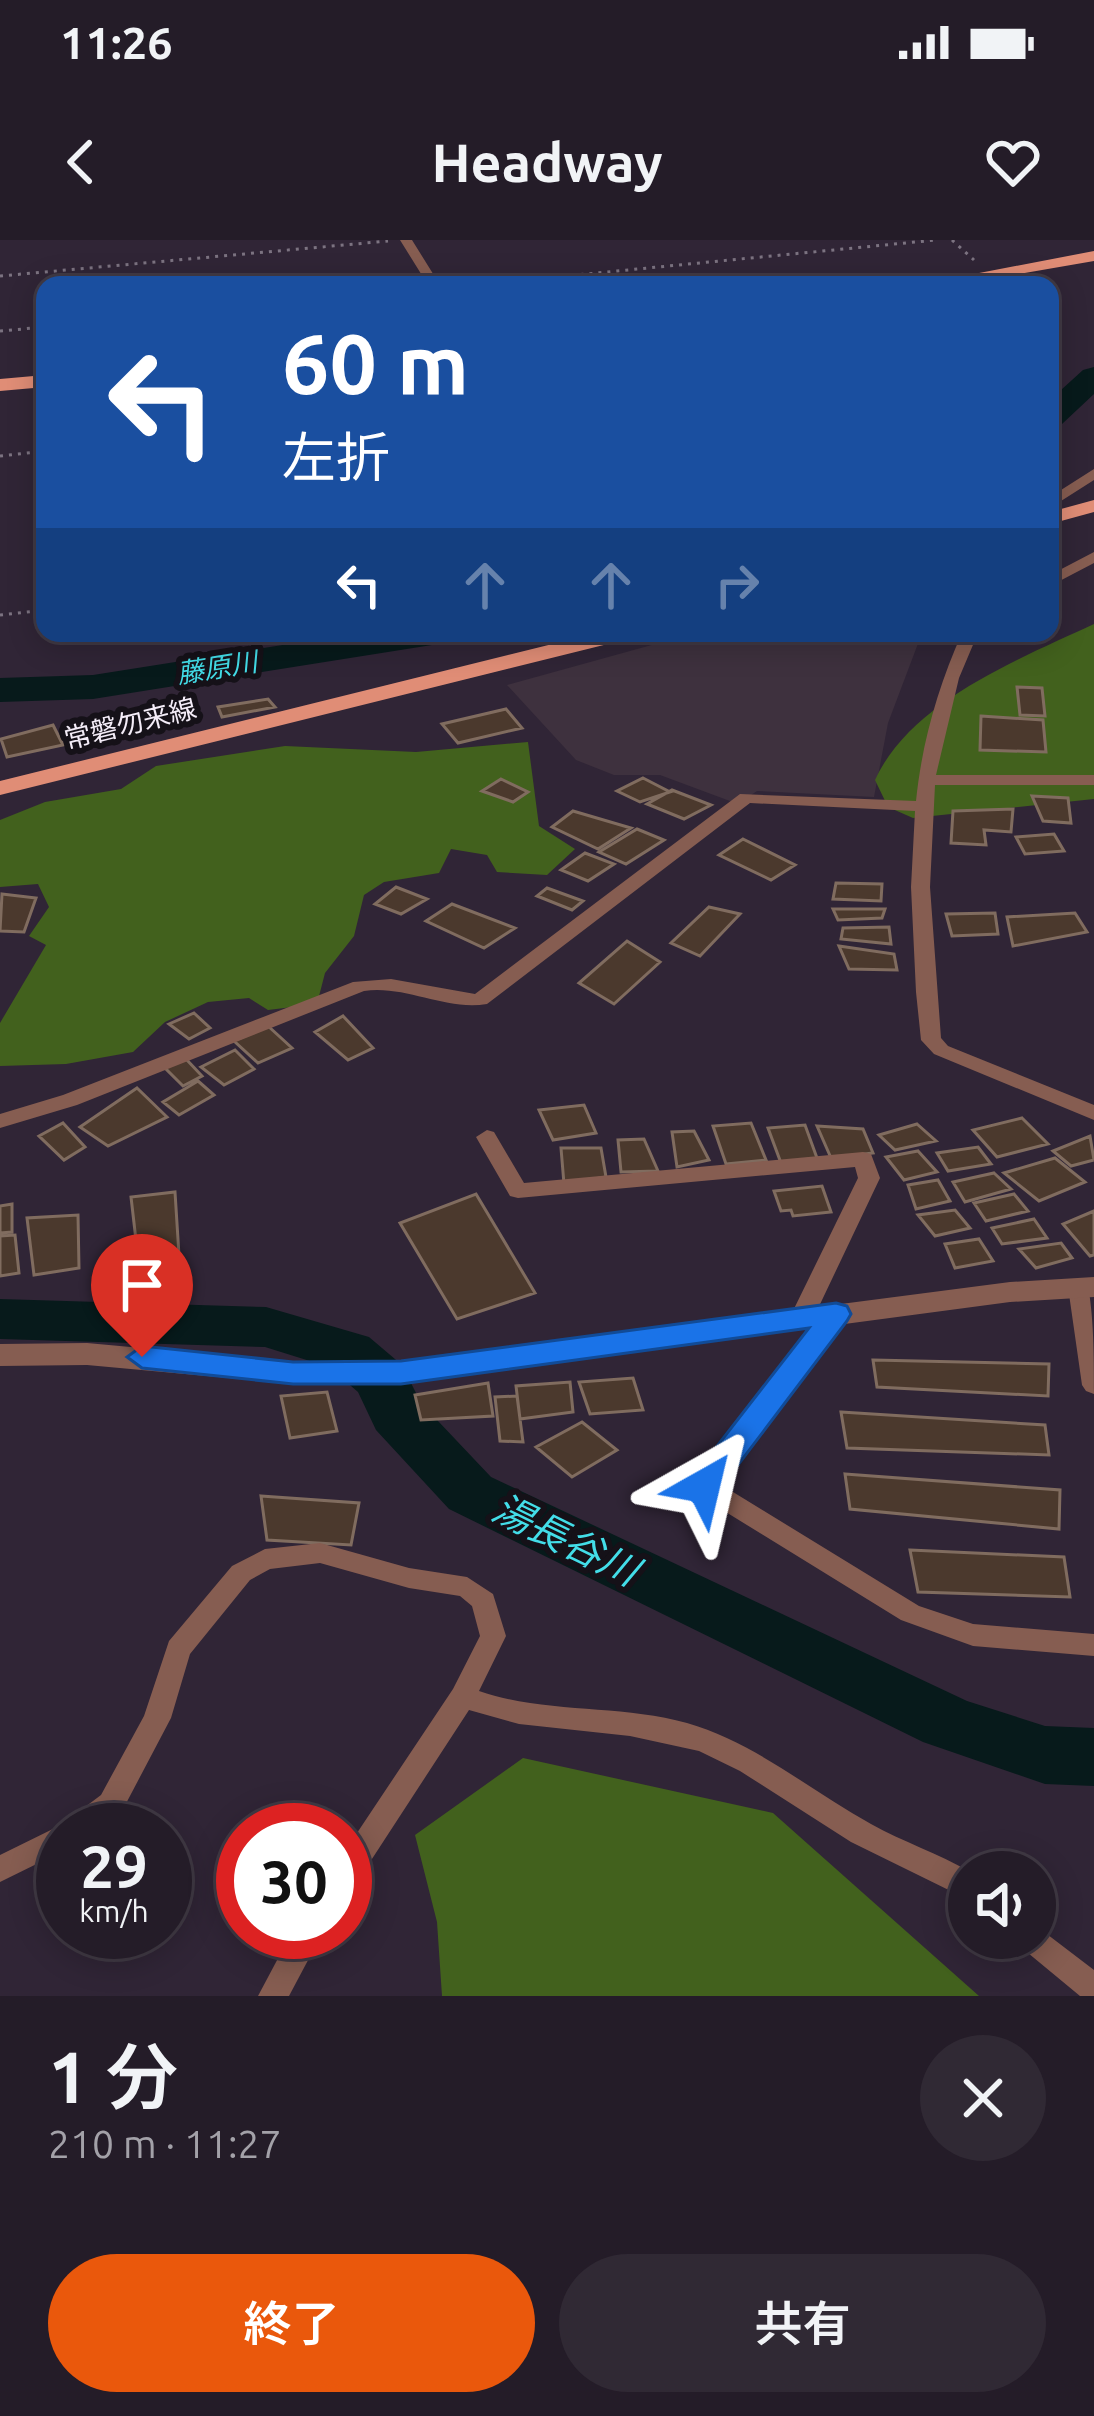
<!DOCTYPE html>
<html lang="ja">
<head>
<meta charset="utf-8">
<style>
  body { margin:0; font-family:Ubuntu,"Noto Sans JP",sans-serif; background:#302934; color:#f1f3f6; height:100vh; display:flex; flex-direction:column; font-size:45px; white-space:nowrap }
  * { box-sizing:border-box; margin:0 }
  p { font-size:39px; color:#a3a1a8 }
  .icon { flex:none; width:66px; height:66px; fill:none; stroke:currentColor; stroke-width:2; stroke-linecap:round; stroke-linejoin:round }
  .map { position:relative; height:1756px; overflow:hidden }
  .side { display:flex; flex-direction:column; background:#241c28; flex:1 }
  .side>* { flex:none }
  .hud { position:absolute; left:36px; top:36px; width:1023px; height:366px; border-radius:24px; box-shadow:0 6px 30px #0003,0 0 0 3px #413a45; background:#1a4fa0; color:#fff; overflow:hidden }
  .controls { position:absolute; left:948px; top:1611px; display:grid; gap:24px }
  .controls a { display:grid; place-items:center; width:108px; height:108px; border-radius:50%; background:#241c28; box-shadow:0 6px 30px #0003,0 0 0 3px #413a45; font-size:60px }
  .speed { position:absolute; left:36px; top:1563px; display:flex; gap:24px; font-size:60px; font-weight:700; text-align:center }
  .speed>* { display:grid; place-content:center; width:156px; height:156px; border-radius:50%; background:#241c28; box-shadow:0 6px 30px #0003,0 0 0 3px #413a45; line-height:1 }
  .speed small { font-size:30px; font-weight:400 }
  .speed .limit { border:18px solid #d22; background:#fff; color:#111 }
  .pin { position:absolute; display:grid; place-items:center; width:102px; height:102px; color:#fff; margin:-123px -51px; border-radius:50% 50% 50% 0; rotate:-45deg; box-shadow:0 0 12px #0007 }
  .pin .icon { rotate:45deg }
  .me { position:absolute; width:132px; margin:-66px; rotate:37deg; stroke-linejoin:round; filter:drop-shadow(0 0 9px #0008) }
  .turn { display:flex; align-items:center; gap:42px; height:252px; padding:0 48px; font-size:54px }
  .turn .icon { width:156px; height:156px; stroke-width:2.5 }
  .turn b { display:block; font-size:84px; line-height:102px }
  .lanes { display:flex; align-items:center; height:114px; padding:0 48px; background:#0003; justify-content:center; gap:60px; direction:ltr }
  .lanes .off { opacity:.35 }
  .round { display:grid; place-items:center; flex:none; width:126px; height:126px; border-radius:63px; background:#302934 }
  .summary { display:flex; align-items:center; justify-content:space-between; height:204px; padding:0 48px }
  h1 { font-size:72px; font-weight:600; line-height:90px }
  .button { display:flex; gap:24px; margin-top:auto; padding:24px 48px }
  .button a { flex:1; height:138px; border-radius:72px; background:#ea580c; color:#fff; font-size:48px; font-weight:600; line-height:138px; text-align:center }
  .button a+a { background:#302934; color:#f1f3f6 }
  .status { display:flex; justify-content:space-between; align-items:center; height:84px; padding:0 60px; background:#241c28; direction:ltr }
  .status svg { height:33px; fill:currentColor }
  header { display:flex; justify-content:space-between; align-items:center; height:156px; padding:0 48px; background:#241c28; font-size:54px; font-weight:600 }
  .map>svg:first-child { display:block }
  .education { fill:#3e313e }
  .forest { fill:#42611d }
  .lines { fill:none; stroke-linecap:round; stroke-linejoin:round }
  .river { fill:#071a1b; fill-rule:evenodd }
  .building { fill:#4b392d; stroke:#806c5f; stroke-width:3 }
  .path { stroke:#7c7381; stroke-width:3; stroke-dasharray:3 6; stroke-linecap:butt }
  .minor { fill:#865d51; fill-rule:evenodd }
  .tertiary { fill:#865d51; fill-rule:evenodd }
  .primary { fill:#e08d76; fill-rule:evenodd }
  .route { fill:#1a73e8; stroke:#114b97; stroke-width:3 }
  .labels { text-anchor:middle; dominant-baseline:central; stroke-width:12; stroke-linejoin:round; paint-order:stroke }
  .far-water-label { font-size:27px; font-style:italic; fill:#43dde8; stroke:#151118 }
  .far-street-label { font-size:27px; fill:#f4edf8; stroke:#151118 }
  .near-water-label { font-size:39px; font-style:italic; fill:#43dde8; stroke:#151118 }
</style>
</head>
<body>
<div class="status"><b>11:26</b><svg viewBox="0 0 49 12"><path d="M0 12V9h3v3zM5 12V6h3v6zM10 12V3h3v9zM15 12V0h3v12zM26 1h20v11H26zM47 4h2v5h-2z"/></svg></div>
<header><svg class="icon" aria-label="back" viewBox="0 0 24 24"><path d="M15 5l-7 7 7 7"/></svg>Headway<svg class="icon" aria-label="heart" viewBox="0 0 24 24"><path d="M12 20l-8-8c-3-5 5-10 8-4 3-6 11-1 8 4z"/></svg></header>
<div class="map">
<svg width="1094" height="1756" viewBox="0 0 1094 1756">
  <rect width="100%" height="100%" fill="#302536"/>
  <!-- education -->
  <path class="education" d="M695 393H922L888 483 874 557 757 551 738 564 660 535H614L576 520 507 445Z"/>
  <!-- forest -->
  <path class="forest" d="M1094 384V559L913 578 888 567 875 540C911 461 1019 419 1094 384Z
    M528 502 539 586 575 609 547 635 497 632 487 615 451 609 439 633 384 642 364 655 354 696 325 733 317 764 268 770 249 758 208 762 165 782 133 812 66 824 0 826V783L46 705 29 696 49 667 38 644 0 647V580L45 562 121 549 156 526 285 506 416 512Z
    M523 1518 773 1573 979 1756H442L437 1682 415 1595Z"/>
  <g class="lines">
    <!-- river -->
    <path class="river" d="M1094 127V154L1062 184 1050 187V160L1083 130Z
      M359 393H451L432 405 93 459 0 462V438L93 435Z
      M0 1059 266 1067 369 1097 402 1125 421 1163 491 1237 967 1461 1045 1486 1094 1488V1546L1045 1544 923 1502 449 1269 376 1190 358 1152 329 1127 265 1107 0 1099Z"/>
  </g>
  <!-- building -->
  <path class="building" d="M1017 447 1042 448 1045 476 1020 475Z
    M268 459 275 467 222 477 218 467Z
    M506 469 522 488 458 503 442 484Z
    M981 476 1043 480 1046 512 980 510Z
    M53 485 63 505 7 517 1 499Z
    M643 538 670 552 640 562 617 551Z
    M501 539 528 552 513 562 482 551Z
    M672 550 711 565 684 579 647 564Z
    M1032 556 1068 558 1071 583 1043 581Z
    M1013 569 1011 592 984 590 986 605 951 603 953 571Z
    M573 571 631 588 598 609 552 587Z
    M637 589 664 600 626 624 599 612Z
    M1054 594 1064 611 1025 614 1016 597Z
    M743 599 795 625 771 640 719 615Z
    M585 613 614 624 588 641 561 630Z
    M836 643 882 644 881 661 833 659Z
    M396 647 427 659 401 674 375 664Z
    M547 648 583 661 572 670 537 656Z
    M2 654 36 658 24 692 0 691Z
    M452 664 515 688 484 708 426 681Z
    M709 667 740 674 700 716 671 703Z
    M833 669H885L882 678 838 680Z
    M995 673 998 694 952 696 946 674Z
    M1075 673 1087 692 1013 706 1007 677Z
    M889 687 891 704 841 699 843 688Z
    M627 701 660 722 614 764 579 743Z
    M839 706 894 714 897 730 849 729Z
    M194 773 210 788 189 799 169 784Z
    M343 776 373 808 348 820 315 792Z
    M268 786 292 808 258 823 234 801Z
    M235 810 254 829 224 845 201 827Z
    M186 819 202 836 183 846 164 827Z
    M198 841 214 855 179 875 163 862Z
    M137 848 167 877 108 906 80 887Z
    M584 865 596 893 553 900 539 870Z
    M1022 878 1048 904 997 917 973 890Z
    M63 883 85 907 64 920 39 896Z
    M751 883 766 920 726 924 713 886Z
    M917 884 936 901 895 910 879 895Z
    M805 885 817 918 781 923 768 888Z
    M817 886 863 889 873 913 831 918Z
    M694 891 709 920 677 927 672 892Z
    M1090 896 1094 920 1071 926 1053 911Z
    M644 899 658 931 621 932 618 900Z
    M978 907 991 924 948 931 937 913Z
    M561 908H601L606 937 564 944Z
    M918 911 937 932 904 940 886 917Z
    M1055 918 1085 942 1039 961 1004 933Z
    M994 933 1011 949 965 962 953 942Z
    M938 940 950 961 916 969 908 945Z
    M822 946 831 972 793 976 791 970 781 971 774 951Z
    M175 952 180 1031 140 1035 131 957Z
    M476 954 535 1053 457 1079 400 983Z
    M1014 954 1028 971 986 981 974 963Z
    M12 964V992L0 993V966Z
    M955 970 970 988 935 996 918 975Z
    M1094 971V1015L1090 1016 1063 984Z
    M78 975 79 1028 34 1035 27 978Z
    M1034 979 1047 998 1002 1004 992 988Z
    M15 995 19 1033 0 1036V996Z
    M979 999 993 1021 955 1028 945 1004Z
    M1061 1003 1072 1018 1036 1028 1019 1009Z
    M873 1120 1049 1124 1048 1156 877 1147Z
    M633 1138 643 1170 590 1174 579 1142Z
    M570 1142 573 1172 520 1179 516 1146Z
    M488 1143 493 1176 421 1180 415 1155Z
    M327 1152 337 1191 290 1198 281 1156Z
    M517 1156 523 1202 500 1201 495 1157Z
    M841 1172 1045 1185 1049 1215 847 1208Z
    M582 1182 617 1210 572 1237 536 1207Z
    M845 1234 1060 1250 1059 1289 850 1269Z
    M261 1256 359 1263 351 1305 267 1300Z
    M910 1310 1064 1317 1070 1357 918 1352Z"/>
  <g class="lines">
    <!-- path -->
    <path class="path" d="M952 0 974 20
      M0 36 388 1
      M473 45 936 0
      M1050 86 1059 94 1050 99
      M0 91 45 87
      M0 216 45 211
      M0 375 45 370"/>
    <!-- minor -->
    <path class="minor" d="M400 0H412L440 45H428Z
      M1094 229V240L1050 268V257Z
      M1094 312V323L1050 346V335Z
      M962 393H978L959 438 936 535H1094V545H935L930 647 941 798 948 806 1094 865V880L934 814 921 800 916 752 911 647 915 571 750 563 487 764C445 771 406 745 364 751L77 865 0 888V874L63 855 353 742 391 739 475 754 740 554 916 561C922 502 938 447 962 393Z
      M487 890 494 892 524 943 863 912 871 914 880 938 813 1079 809 1085H793L789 1079 858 938 855 927 518 958 510 956 476 897Z
      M1079 1039 1087 1041C1094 1074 1094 1118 1094 1154L1086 1151 1082 1145 1068 1047 1071 1041Z
      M836 1066 844 1068 848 1074 844 1080 720 1244 919 1366 973 1384 1094 1394V1416L973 1406 901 1380 695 1253 692 1246 695 1239 828 1068Z
      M320 1303 409 1328 467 1337 493 1354 506 1396 479 1451C546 1474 619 1464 687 1483 756 1503 809 1550 871 1584 903 1602 938 1613 970 1632L969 1660 851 1602 740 1531 699 1511 630 1496 519 1484 469 1470 355 1645 345 1649V1611L453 1449 480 1396 472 1366 460 1356 409 1348 320 1323 270 1329 250 1340 190 1414 171 1478 121 1573 96 1590H63V1611L0 1642V1615L61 1585 101 1555 144 1476 169 1401 232 1326 265 1309Z
      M1035 1685 1094 1730V1756H1080L1022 1708 1018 1698H1035Z
      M292 1692H323L289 1756H258Z"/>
    <!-- tertiary -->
    <path class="tertiary" d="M1094 1037V1057L1010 1062 401 1143 293 1144 87 1125 0 1126V1104L87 1103 293 1122 401 1121 1010 1042Z"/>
    <!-- primary -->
    <path class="primary" d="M1094 11V21L956 45H917Z
      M45 135V147L0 151V139Z
      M1094 260V272L1050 284V272Z
      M597 393H635L632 398 0 555V541Z"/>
  </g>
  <!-- route -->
  <path class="route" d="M836 1063 847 1066 851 1074 847 1081 716 1254 704 1258 688 1246 693 1237 809 1088 401 1144H293L142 1128 127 1117 142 1106 293 1122 401 1121Z"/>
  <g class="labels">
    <!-- far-water labels -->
    <g class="far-water-label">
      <text transform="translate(217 427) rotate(-9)">藤原川</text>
    </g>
    <!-- far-street labels -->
    <g class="far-street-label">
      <text transform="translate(130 483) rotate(-14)">常磐勿来線</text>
    </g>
    <!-- near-water labels -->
    <g class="near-water-label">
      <text transform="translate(566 1299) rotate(26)">湯長谷川</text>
    </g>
  </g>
</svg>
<div class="controls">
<a><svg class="icon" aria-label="sound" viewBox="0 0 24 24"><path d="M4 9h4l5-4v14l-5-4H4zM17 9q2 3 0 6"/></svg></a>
</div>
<div class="speed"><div>29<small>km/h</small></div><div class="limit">30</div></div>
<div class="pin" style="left:142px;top:1117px;background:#d93025"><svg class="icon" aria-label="arrive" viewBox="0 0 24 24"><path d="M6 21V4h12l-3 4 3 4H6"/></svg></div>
<svg class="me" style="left:704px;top:1246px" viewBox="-20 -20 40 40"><path d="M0-17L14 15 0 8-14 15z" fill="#1a73e8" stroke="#fff" stroke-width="4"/></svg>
<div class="hud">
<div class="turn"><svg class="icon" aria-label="left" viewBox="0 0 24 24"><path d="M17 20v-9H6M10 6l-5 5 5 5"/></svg><div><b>60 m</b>左折</div></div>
<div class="lanes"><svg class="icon" aria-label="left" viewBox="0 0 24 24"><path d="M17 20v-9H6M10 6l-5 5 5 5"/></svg><svg class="icon off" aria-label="ahead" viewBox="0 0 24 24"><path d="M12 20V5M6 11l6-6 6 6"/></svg><svg class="icon off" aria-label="ahead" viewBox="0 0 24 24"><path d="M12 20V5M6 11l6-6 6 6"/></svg><svg class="icon off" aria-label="right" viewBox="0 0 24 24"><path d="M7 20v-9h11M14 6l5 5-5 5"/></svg></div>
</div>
</div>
<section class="side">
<div class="summary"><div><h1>1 分</h1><p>210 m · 11:27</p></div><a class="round"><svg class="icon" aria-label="close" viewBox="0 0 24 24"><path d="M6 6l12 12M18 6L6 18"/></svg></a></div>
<div class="button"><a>終了</a><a>共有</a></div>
</section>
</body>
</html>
